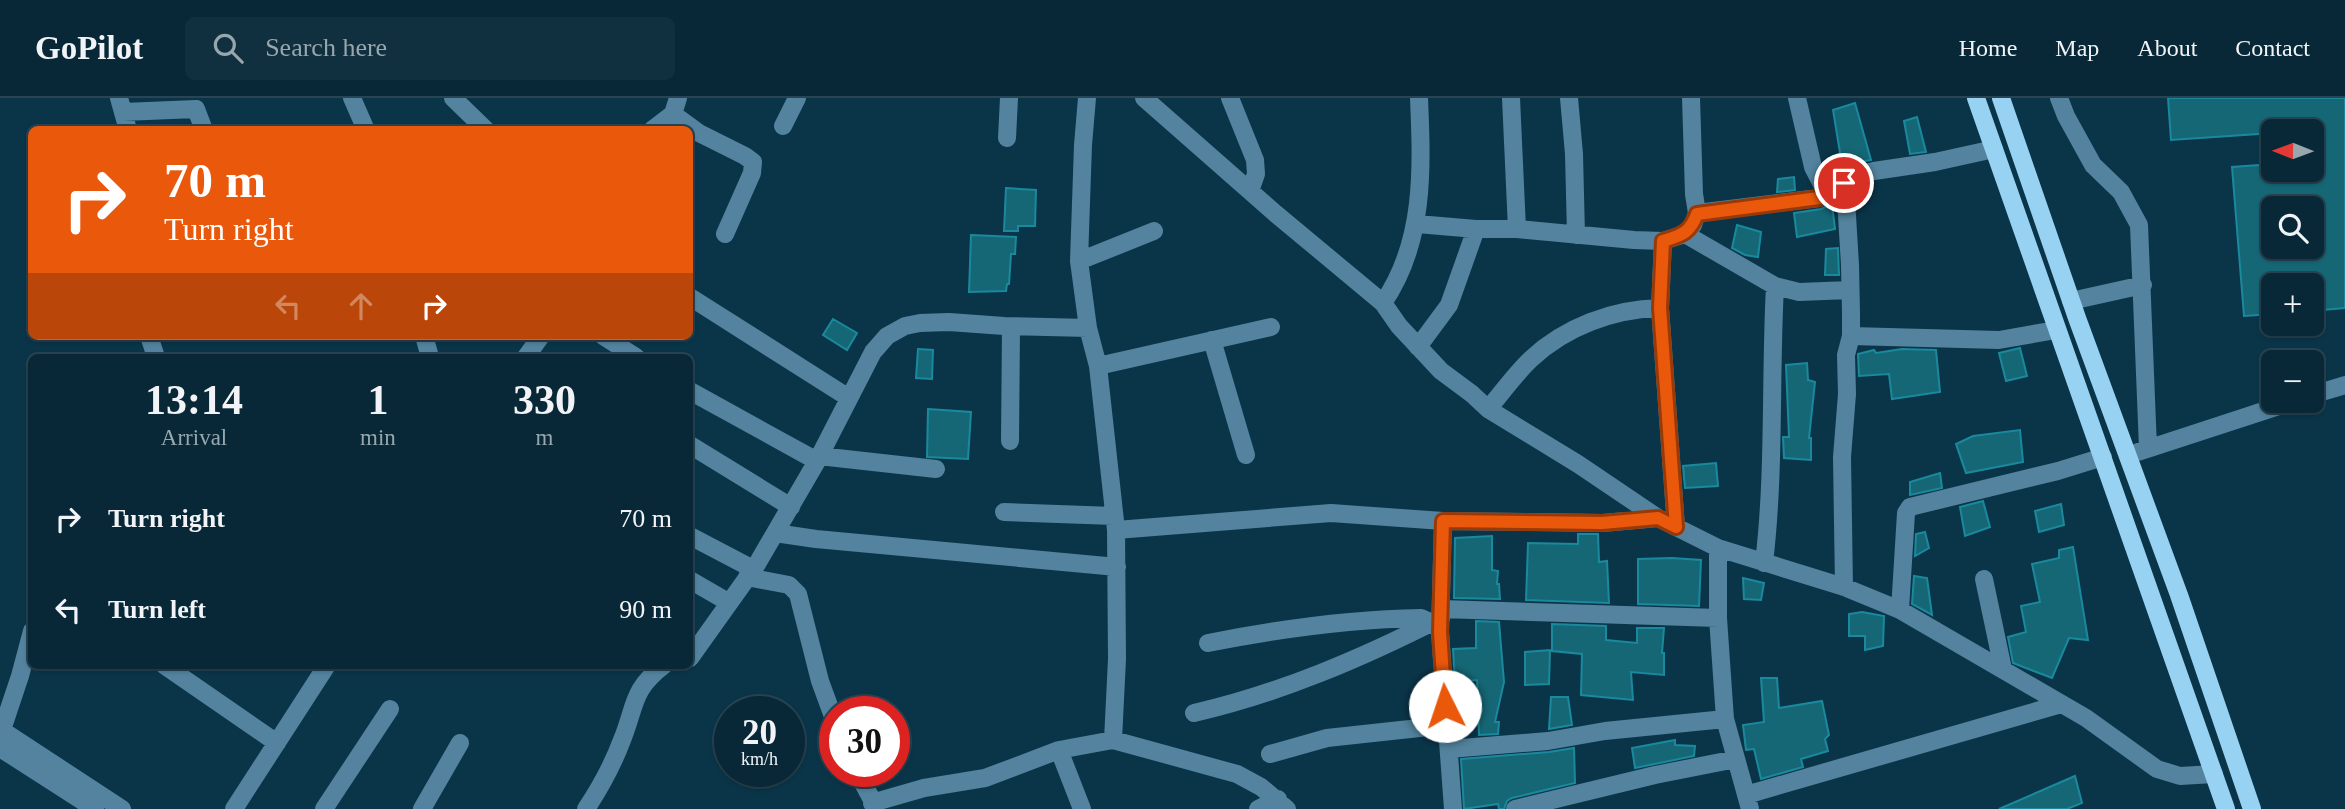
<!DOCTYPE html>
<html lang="en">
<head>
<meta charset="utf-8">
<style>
  body { margin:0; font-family:"Times New Roman",serif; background:#11303f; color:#f1f3f6; height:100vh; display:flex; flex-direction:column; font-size:26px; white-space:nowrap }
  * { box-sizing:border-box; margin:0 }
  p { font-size:23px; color:#98a6ad }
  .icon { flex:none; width:38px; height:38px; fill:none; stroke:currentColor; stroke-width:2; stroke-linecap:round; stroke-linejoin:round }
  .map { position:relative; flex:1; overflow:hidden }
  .panel { position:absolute; left:28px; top:256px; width:665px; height:315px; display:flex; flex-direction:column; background:#082837; border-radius:10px; box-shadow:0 2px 5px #0004,0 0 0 2px #294452 }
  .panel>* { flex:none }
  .top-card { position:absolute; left:28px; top:28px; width:665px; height:214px; border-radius:10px; box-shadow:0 2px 5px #0004,0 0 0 2px #294452; background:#ea580c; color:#fff; overflow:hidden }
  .needle { width:46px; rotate:271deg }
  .tools { position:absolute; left:2261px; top:21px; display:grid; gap:14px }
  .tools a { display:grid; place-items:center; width:63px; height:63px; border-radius:10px; background:#082837; box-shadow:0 2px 5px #0004,0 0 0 2px #294452; font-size:35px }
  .speed { position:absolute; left:714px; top:598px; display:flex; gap:14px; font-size:35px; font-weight:700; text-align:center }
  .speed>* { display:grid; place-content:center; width:91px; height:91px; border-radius:50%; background:#082837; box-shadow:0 2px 5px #0004,0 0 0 2px #294452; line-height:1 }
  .speed small { font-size:18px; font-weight:400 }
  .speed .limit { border:10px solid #d22; background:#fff; color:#111 }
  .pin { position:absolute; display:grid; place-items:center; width:60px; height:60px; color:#fff; margin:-30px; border:4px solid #fff; border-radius:50%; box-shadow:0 2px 7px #0007 }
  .me { position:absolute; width:77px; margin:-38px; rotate:356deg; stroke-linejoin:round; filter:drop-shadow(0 0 5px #0008) }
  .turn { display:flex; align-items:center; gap:24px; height:147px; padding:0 21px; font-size:32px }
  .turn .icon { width:91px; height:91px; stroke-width:2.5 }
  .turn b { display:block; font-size:49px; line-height:60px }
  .lanes { display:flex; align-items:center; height:66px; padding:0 21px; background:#0003; justify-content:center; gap:35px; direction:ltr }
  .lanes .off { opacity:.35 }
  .eta { display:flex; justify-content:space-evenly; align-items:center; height:119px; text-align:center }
  .eta b { font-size:42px; font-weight:800; line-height:49px }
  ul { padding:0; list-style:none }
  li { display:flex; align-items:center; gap:21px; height:91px; padding:0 21px }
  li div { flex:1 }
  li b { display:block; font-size:26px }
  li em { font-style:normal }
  header { display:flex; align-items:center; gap:42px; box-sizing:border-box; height:98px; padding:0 35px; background:#082837; border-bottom:2px solid #294452 }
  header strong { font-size:33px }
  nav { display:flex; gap:38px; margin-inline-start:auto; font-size:24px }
  .search { width:490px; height:63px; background:#11303f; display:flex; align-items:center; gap:18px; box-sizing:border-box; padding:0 24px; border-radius:10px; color:#98a6ad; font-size:26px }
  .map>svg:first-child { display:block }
  .building { fill:#156776; stroke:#1a899d; stroke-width:2; fill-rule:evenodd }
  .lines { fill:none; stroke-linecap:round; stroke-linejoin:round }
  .minor { stroke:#53839e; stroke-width:18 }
  .major { stroke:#97d2f3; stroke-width:18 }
  .route-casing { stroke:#983908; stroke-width:18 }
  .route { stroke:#ea580c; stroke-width:12 }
</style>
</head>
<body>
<header>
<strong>GoPilot</strong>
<div class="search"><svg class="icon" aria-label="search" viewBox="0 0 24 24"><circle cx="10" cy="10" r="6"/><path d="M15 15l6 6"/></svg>Search here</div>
<nav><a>Home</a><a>Map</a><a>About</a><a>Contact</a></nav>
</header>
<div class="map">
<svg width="2345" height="711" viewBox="0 0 2345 711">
  <rect width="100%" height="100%" fill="#0a3549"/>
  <!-- building -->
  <path class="building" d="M2168 0H2345V210L2312 213V187H2273V216L2244 218 2232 69 2273 66V72H2312V63H2321L2319 33H2273V35L2171 42ZM2273 110H2312V149H2273Z
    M1855 5 1871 62 1842 67 1833 12Z
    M1917 19 1926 54 1910 56 1904 23Z
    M1794 79 1795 92 1777 94 1778 81Z
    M1006 90 1036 92 1035 128H1018V133H1004Z
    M1832 106 1835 131 1797 139 1794 115 1821 111Z
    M1737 127 1761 134 1758 159 1745 157 1732 150Z
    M971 137 1016 139 1015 156H1011L1009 186H1007L1006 193 969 194Z
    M1838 150 1839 177H1825L1826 151Z
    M833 221 857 235 847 252 823 237Z
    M2020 250 2027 278 2006 283 1999 255Z
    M918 251 933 252 932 281 916 280Z
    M1902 251 1936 252 1940 294 1892 301 1889 276 1859 278 1858 256 1874 252 1876 255Z
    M1807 265 1808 282 1815 284 1809 340H1811V362L1784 360 1783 339H1789L1786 267Z
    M928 311 971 314 968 361 927 359Z
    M2020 332 2023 364 1966 375 1956 346 1973 338Z
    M1716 365 1718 388 1685 390 1683 368Z
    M1940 375 1942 390 1910 397V384Z
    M1983 403 1990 429 1965 438 1960 409Z
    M2061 406 2064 427 2039 434 2035 413Z
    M1925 434 1929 450 1915 458 1916 436Z
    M1578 436H1598L1599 464 1607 463 1609 505 1526 502 1528 445 1578 446Z
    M1492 438V472L1498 473 1497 486H1499L1500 501 1454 500 1455 440Z
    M2073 449 2088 542 2069 540 2052 580 2013 565 2008 539 2026 534 2021 508 2040 504 2032 466 2059 460V452Z
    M1672 460 1701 462 1699 508 1638 506V461Z
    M1914 478 1927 480 1932 517 1912 506Z
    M1743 480 1764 485 1761 502 1744 501Z
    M1862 514 1884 518 1883 548 1865 552V538H1849V516Z
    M1476 523 1499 524 1504 584 1495 624H1499L1498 636 1479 637 1477 582 1455 584 1453 551 1476 550Z
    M1552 526 1606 528V542L1637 545V530H1664L1662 555H1664V577L1631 574 1633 602 1581 597 1582 556 1552 553Z
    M1550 552 1549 586 1525 587V554Z
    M1761 580H1777L1779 610 1822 603 1829 637 1825 641 1828 653 1801 661 1803 669 1761 681 1754 651 1746 652 1743 627 1764 624Z
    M1551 599H1568L1572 627 1549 631Z
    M1675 642V647L1695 648 1694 658 1635 670 1632 650Z
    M1574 650 1575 685 1512 700 1507 703 1504 711H1499L1498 706 1464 711 1461 661 1549 654Z
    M2075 678 2082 705 2067 711H1999Z"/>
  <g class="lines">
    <!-- minor -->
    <path class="minor" d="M119 0 128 32
      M352 0 366 32
      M453 0 486 32
      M678 0 673 16 699 35 745 58 753 64 752 75 725 136
      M1087 0 1083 47 1079 163 1088 230 1098 268 1116 432 1117 561 1113 642
      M1144 0 1276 116 1383 205 1399 228 1441 273 1472 296 1488 311 1578 366 1658 420 1718 450 1844 489 1900 512 2086 620 2157 671 2180 678 2214 676
      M1230 0 1255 62 1256 76 1250 93
      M1511 0 1517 131
      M1569 0 1574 56 1576 137
      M1797 0 1813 69 1827 96
      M2059 0 2066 18 2093 67 2121 94 2139 127 2148 350
      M123 14 196 11 204 32
      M783 28 797 0
      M652 32 673 16
      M1007 40 1009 0
      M1697 115 1819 100 1857 77 1874 73 1935 64 1994 51
      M1417 126 1476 131H1517L1634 142 1663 143 1685 136 1693 127 1697 115 1694 96 1691 0
      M1685 136 1775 188 1799 194 1850 192
      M1663 143 1660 210 1676 429
      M1079 163 1154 133
      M690 199 849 300
      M2071 203 2143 187
      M1383 205C1425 144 1422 71 1419 0
      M149 238 156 259
      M424 238 430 259
      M603 238 636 259
      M1851 238 1999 242 2056 232
      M1212 242 1246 357
      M1418 249 1449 207 1476 131
      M526 259 541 238
      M1098 268 1271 229
      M690 293 817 363
      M2312 297 2345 287
      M1488 311C1502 295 1515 276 1531 261 1565 229 1613 211 1660 210
      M1010 343 1011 229
      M690 347 791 409
      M2138 354 2294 303
      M819 358 936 371
      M1004 414 1114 418
      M1443 423 1440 534 1453 711
      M1116 432 1331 415 1443 423 1535 424 1603 425 1658 420
      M775 435 816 441 1117 469
      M690 438 753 471
      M1718 450V520L1725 621 1750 711
      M1764 465C1775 373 1770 281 1775 188
      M747 479 789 487 798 496 820 583 835 624
      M1984 481 2003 571
      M690 482 728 504
      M1844 489 1842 359 1847 296 1846 257 1851 238V215L1850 167 1845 85
      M1442 511 1718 520
      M1900 512 1906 415 1910 409 2058 373 2103 359
      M1208 545C1279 531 1349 521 1421 520L1432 525
      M690 560 757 466 817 363 873 254 887 238 905 228 920 225 949 224 1004 228 1088 230
      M164 567 277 645
      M1194 615C1281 595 1362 560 1441 520
      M0 631 122 711
      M2 632 20 578 32 533
      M0 650 95 711
      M1449 651 1548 643 1605 633 1725 621
      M1059 652 1082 711
      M1270 656 1327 640 1447 627
      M857 674 877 711
      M1746 697 2061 606
      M872 705 924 690 985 680 1059 652 1113 642 1237 676 1261 689 1287 711
      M234 711 327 567
      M324 711 390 611
      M422 711 460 645
      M586 711C600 690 613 666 622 642 636 608 631 592 664 567
      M1258 711 1278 701
      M1515 711 1655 677 1736 661"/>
    <!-- major -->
    <path class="major" d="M1976 0 2226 711
      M2001 0 2077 220 2179 497 2252 711"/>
  </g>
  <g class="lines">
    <defs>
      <path id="route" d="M1445 608 1440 534 1443 423 1602 425 1658 420 1676 429 1660 210 1663 143C1682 137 1690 135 1697 116L1819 100 1844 85"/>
    </defs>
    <!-- route casing -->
    <use href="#route" class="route-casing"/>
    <!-- route -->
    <use href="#route" class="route"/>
  </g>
</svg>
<div class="tools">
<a><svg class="needle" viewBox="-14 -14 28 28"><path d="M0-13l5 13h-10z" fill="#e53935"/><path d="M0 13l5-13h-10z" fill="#98a6ad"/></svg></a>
<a><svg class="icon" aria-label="search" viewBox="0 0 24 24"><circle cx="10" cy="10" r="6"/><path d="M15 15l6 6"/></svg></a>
<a>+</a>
<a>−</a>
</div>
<div class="speed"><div>20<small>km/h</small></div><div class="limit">30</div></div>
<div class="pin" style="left:1844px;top:85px;background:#d93025"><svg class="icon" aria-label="arrive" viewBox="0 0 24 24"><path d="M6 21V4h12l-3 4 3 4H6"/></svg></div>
<svg class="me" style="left:1445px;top:608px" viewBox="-20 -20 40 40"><circle r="19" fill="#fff"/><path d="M0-13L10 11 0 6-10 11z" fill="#ea580c"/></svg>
<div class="top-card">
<div class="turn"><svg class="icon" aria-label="right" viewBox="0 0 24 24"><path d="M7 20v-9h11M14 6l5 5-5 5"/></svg><div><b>70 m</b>Turn right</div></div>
<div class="lanes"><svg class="icon off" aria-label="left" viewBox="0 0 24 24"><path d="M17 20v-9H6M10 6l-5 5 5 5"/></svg><svg class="icon off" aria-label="ahead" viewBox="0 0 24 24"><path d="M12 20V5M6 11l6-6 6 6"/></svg><svg class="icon" aria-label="right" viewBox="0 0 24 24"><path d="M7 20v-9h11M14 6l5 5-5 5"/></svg></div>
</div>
<section class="panel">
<div class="eta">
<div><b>13:14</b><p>Arrival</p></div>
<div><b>1</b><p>min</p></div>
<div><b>330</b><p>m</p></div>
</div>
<ul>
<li><svg class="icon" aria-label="right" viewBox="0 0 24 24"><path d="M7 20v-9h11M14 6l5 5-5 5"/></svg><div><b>Turn right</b></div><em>70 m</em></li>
<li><svg class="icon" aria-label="left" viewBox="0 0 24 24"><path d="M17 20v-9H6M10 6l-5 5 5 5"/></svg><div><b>Turn left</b></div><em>90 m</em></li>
</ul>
</section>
</div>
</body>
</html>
